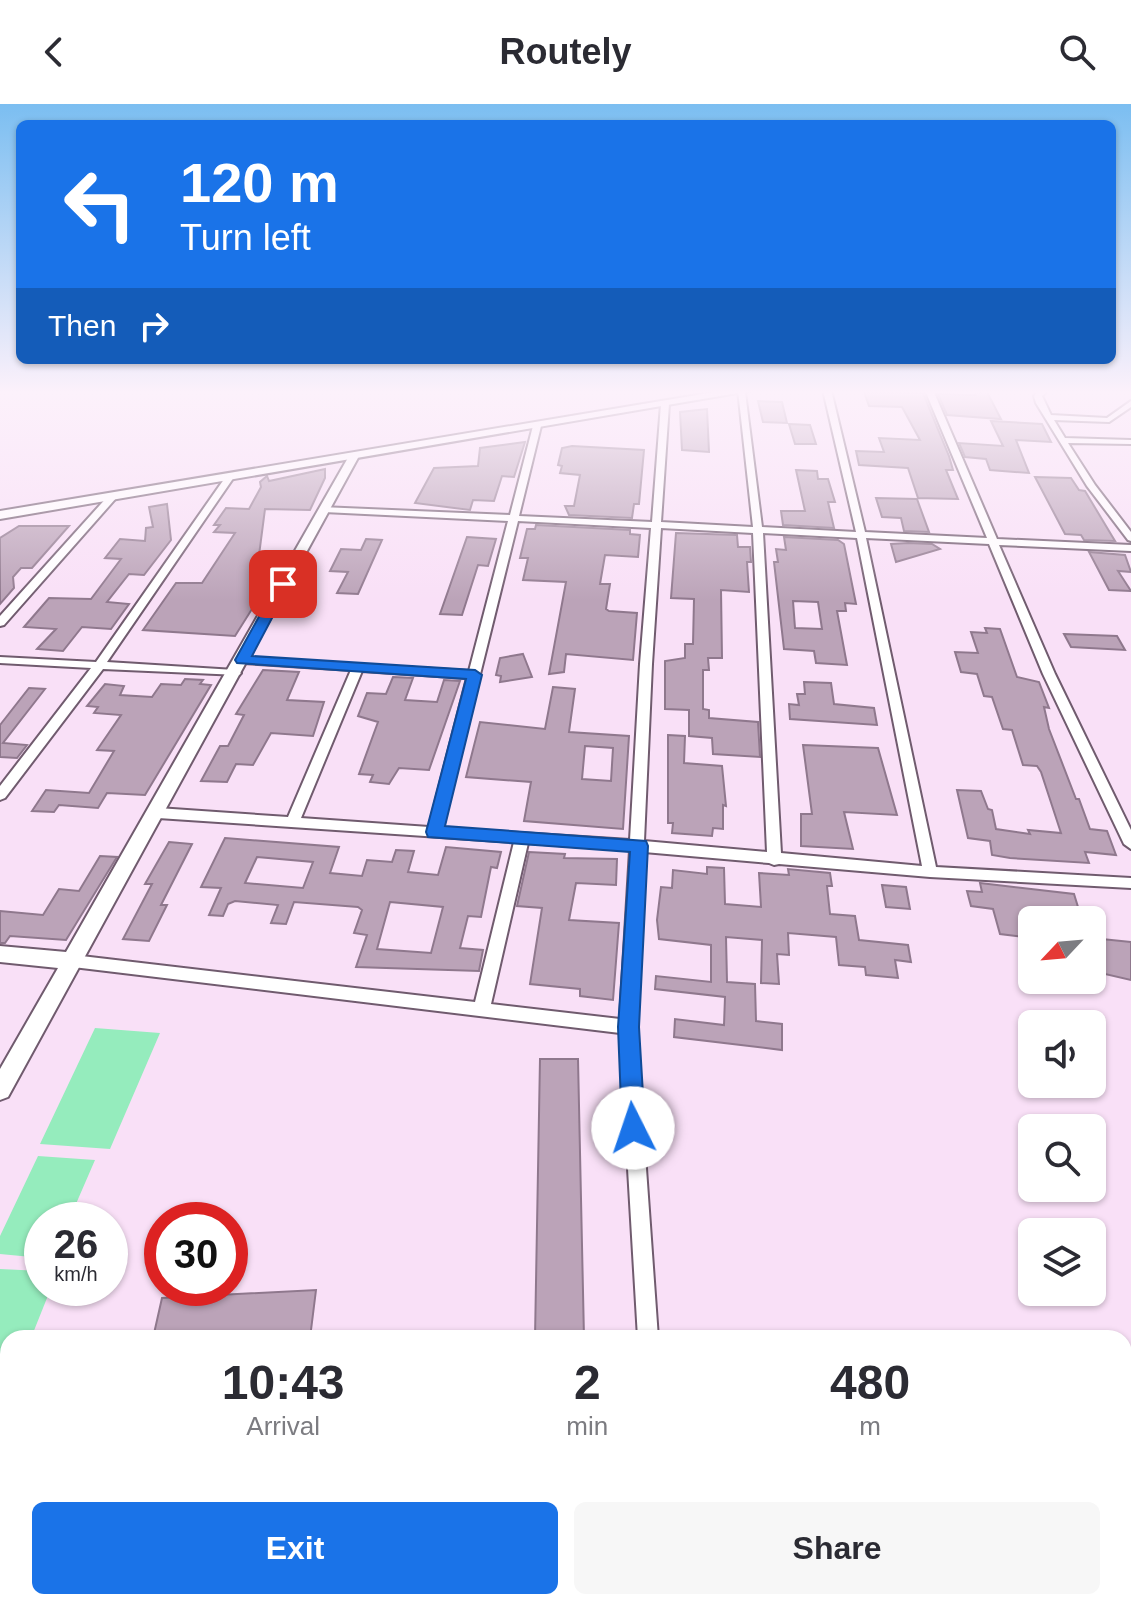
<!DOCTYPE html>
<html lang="en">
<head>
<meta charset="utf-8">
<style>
  body { margin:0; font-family:Helvetica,sans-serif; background:#f7f7f7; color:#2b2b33; height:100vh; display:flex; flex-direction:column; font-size:30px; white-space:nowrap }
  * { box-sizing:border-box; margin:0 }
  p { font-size:26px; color:#7c7c81 }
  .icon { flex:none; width:44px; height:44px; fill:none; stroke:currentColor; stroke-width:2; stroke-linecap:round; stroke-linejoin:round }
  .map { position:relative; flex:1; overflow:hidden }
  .drawer { position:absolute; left:0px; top:1226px; width:1132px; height:280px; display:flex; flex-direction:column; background:#fff; border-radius:24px 24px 0 0; box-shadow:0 2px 6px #0004 }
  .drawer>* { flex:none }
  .top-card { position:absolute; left:16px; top:16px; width:1100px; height:244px; border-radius:12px; box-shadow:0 2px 6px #0004; background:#1a73e8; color:#fff; overflow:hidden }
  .needle { width:52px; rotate:244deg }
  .fabs { position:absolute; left:1018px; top:802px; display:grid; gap:16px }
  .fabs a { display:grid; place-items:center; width:88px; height:88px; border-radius:12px; background:#fff; box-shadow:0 2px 6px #0004; font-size:40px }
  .speed { position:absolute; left:24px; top:1098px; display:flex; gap:16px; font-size:40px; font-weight:700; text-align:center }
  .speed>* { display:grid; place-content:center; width:104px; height:104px; border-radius:50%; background:#fff; box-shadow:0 2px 6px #0004; line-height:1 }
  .speed small { font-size:20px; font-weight:400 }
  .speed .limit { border:12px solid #d22; background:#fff; color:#111 }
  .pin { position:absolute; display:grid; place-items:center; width:68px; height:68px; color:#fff; margin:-34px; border-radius:16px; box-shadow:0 4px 12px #0006 }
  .me { position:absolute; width:88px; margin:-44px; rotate:356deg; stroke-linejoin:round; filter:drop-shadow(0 0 6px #0008) }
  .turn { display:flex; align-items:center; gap:28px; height:168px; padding:0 32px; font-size:36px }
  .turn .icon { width:104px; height:104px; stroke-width:2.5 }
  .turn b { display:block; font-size:56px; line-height:68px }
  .then { display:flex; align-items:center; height:76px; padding:0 32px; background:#0003; gap:16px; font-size:30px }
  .eta { display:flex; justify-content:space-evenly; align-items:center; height:136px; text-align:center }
  .eta b { font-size:48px; font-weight:700; line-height:56px }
  .primary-button { display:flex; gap:16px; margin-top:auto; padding:16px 32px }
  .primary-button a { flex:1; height:92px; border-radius:12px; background:#1a73e8; color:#fff; font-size:32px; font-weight:700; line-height:92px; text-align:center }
  .primary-button a+a { background:#f7f7f7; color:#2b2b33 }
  header { display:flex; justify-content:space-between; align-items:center; height:104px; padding:0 32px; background:#fff; font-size:36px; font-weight:700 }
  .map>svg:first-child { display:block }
  .green { fill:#95ecbd }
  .building { fill:#bba3b8; stroke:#8f788d; stroke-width:2; fill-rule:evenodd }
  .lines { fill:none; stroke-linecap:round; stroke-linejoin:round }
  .street-casing { stroke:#705b6e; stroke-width:4 }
  .secondary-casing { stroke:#705b6e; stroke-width:4 }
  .primary-casing { stroke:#705b6e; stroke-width:4 }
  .street { fill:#fff; fill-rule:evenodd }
  .secondary { fill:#fff; fill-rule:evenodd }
  .primary { fill:#fff; fill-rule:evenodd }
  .route { fill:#1a73e8; stroke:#114b97; stroke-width:2 }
</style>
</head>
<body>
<header><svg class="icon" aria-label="back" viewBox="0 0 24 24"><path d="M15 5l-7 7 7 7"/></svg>Routely<svg class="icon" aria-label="search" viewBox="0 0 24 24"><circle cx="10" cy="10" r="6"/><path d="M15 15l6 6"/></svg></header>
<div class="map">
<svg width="1131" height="1506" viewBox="0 0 1131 1506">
  <rect width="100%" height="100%" fill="#f9e0f7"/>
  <!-- green -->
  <path class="green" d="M95 924 160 929 110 1045 40 1040Z
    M38 1052 95 1056 69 1116H42V1154L0 1150V1132Z
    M0 1165 42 1167V1184H51L31 1234H8V1291L0 1311Z"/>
  <!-- building -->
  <path class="building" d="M974 286H986L1001 315 947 311 938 290 976 291Z
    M864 288 923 289 949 352 953 366H946L958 395 918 394 908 364 859 361 856 347 884 348 879 334 920 336 902 303 869 302Z
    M758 297 782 298 787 319 763 318Z
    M707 305 709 348 682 346 680 308Z
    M991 317 1042 320 1051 338 1016 336 1029 369 990 366 986 355 965 353 959 339 1003 342Z
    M789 320 810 321 816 340H795Z
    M525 338 514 373 502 372 494 397 473 396 470 406 415 399 434 364 478 362 480 344Z
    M572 342 644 346 639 400H634L632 414 569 411 565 402H574L580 371 560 369 562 362 558 361 562 344Z
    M325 365V374L310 406 265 405 252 505 235 532 143 526 176 479H202L235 429 214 428 220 421H214L226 404 249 405 261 383 260 378 267 372 269 377Z
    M796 366 817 367 818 375H828L835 398H828L834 424 783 421 781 407H805Z
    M1035 373 1071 374 1079 386 1085 387 1115 437 1084 436 1081 431 1065 430Z
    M876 394 917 395 929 428 904 427 901 414 882 413Z
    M167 400 171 436 144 471 129 470 107 498 129 500 111 525 82 523 63 547 37 545 56 525 24 523 49 494 91 495 121 455 105 454 120 435 145 437 146 424 153 423 149 403Z
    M536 421 630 426V430L640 431 638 453 605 451 600 480H610L606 505 609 507 637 509 633 556 566 550 564 568 549 570 566 478 523 476 528 454H520L527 425H535Z
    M19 422H69L32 464H21L13 473 14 484 0 500V434Z
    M676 429 737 431 738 443H750L751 458H747L749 488 721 486 722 554H708L709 566H703V605L709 606V614L758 618 760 653 713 650 712 634 689 632V606L665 605V557L685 554V540H693L694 495 671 494Z
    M467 433 496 435 488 462 478 461 462 511 440 510Z
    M784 433 838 436 844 440 856 500 845 499 846 507H837L847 561 816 559 814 547 784 545 774 458H778L776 445 786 446ZM793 497 818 498 822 525 795 524Z
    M366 435 382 436 358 490 337 489 348 468 330 467 341 445 361 446Z
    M908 439 932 440 940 445 896 458 891 440Z
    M1089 448 1125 451 1131 468 1118 467 1131 487 1109 486Z
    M985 524 1000 525 1017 573 1039 578 1049 604 1044 603 1049 625 1076 695H1079L1090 725 1107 727 1116 751 1085 748 1089 759 1010 754 992 751 990 737 968 734 957 686 981 687 988 705 992 706 996 725 1030 730 1028 726 1061 729 1041 668 1037 662 1023 661 1012 626 1003 625 992 593 984 592 977 570 961 568 955 548 978 549 971 528 987 529Z
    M1064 530 1117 532 1125 546 1071 543Z
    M523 550 532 573 500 578 501 572 496 571 500 554Z
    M263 566 299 568 287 596 324 598 313 632 271 629 253 661 236 660 227 678 201 677 220 642H228L244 611 236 610Z
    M393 573 413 574 405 596 437 598 444 576 460 577 429 666 399 664 389 680 370 678 373 671 359 670 378 618 358 612 367 589 386 590Z
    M185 575 203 576 200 580 211 581 145 691 107 689 98 704 59 701 54 708 32 707 46 686 89 689 114 647 97 646 121 611 94 609 98 603 87 602 105 580 124 582 120 591 152 593 161 580 181 581Z
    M804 578 831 579 834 600 874 604 877 621 790 615 789 600 799 601 797 590H805Z
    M553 583 575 585 569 628 629 632 623 725 524 717 531 678 466 673 480 618 545 625ZM585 642 613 644 611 677 582 675Z
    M29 584 45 585 3 639 27 641 17 654 0 653V621Z
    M668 631 685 632 684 659 722 662 726 702 723 701V725L713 724 712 732 672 729 673 719H668Z
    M803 641 878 644 897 711 844 708 853 745 801 742V710H812Z
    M225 734 339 743 330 769 362 772 367 756 392 758 396 746 414 747 408 768 438 771 446 743 501 748 497 764 491 763 481 813 468 812 460 844 483 846 479 867 356 863 367 831 354 829 362 806 358 803 294 798 286 820 271 819 278 801 235 797 228 800 223 812 209 811 221 784 201 783ZM257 753 313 758 303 784 245 779ZM390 798 443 803 431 849 377 845Z
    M169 738 192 740 161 801H167L149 837 123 835 152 780H145Z
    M529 748 565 750 564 754 617 755 616 781 576 779 569 816 619 819 613 896 580 892V885L530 880 542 804 517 802Z
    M100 752 117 753 66 836 10 832 5 839H0V807L43 811 59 785 79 787Z
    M707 763 724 764 725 800 761 803 759 769 789 771 788 765 830 769 832 782H827L830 810 855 812 859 836 908 841 911 858 895 856 898 874 866 871 865 863 839 861 836 833 788 829 789 851 777 850 779 880 761 879 762 836 726 833 727 878 755 880 756 917 782 920V946L674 933 675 915 724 921 725 893 655 885 656 872 711 878V841L659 835 657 816 661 783 672 784 673 766 707 770Z
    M980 779 1074 790 1082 816H1032V834L1000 830 993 805 971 802 967 787 982 788Z
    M882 781 906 783 910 805 886 803Z
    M1092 834 1131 838V876L1092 867Z
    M540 955H578L584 1234H535Z
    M316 1186 310 1234H153L162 1194Z"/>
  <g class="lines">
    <defs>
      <path id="street" d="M738 286 745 288 762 423 856 428 823 286H831L865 428 987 434 925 286H933L997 435 1131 441V447L999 441 1055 570 1131 726V745L1124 740 1043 570 989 440 866 434 936 763 1131 774V784L930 773 779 760 774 761 769 759 644 748 636 923 658 1234H638L620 929 73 863 68 861 65 857 68 853 73 851 475 898 514 738 158 714 151 709 158 704 288 713 351 566 243 559 237 556 239 554 469 567 508 417 324 408 321 407V403L510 411 533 322 537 320 541 322 519 412 652 418 661 300 665 298 669 300 661 418 753 423ZM518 417 651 424 640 560 630 736 442 724ZM661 424 753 429 767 748 644 737 652 560ZM763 429 857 434 922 762 781 749ZM362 567 467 574 429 723 301 714ZM528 739 630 746 620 915 491 900Z
        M1040 286H1048L1042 292 1051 311 1107 314 1131 297V303L1109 318 1054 316 1065 334 1131 336V340L1068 339 1095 381 1131 428V437L1128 436 1087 382 1036 299 1034 292Z
        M227 371 234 373 107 558 235 566 241 569 239 571 103 565 5 694 0 696V682L91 564 0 559V553L96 558Z
        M109 391 117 393 4 521 0 522V512Z
        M655 1498H679V1506H655Z"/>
      <path id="secondary" d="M354 349 359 352 8 993 0 996V965L58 864 0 858V842L66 848 349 352Z"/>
      <path id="primary" d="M727 286H755L0 415V407Z"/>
    </defs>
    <!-- street casing -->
    <use href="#street" class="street-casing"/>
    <!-- secondary casing -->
    <use href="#secondary" class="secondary-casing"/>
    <!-- primary casing -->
    <use href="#primary" class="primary-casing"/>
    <!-- street -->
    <use href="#street" class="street"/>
    <!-- secondary -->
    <use href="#secondary" class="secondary"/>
    <!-- primary -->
    <use href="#primary" class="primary"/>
  </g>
  <!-- sky -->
  <linearGradient id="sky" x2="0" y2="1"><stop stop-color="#7bbef1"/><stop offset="0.58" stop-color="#fcf1fb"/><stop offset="1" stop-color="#fcf1fb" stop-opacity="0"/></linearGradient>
  <rect width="1131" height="497" fill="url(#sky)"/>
  <!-- route -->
  <path class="route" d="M283 476 290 480 252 552 475 566 482 571 445 722 646 737 648 742 639 923 645 1024 642 1032 633 1035 625 1032 622 1024 618 923 630 748 428 733 426 728 466 575 237 559 235 556 277 480Z"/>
</svg>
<div class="fabs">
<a><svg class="needle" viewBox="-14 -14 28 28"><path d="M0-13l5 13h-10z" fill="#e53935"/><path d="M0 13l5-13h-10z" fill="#7c7c81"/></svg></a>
<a><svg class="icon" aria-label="sound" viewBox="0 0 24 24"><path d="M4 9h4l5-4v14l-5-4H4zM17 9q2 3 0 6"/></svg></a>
<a><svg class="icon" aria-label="search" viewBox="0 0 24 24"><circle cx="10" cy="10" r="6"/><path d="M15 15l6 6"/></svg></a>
<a><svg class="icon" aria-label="layers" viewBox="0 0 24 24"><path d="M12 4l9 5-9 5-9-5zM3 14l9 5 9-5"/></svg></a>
</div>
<div class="speed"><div>26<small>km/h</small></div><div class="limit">30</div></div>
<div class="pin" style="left:283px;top:480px;background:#d93025"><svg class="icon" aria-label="arrive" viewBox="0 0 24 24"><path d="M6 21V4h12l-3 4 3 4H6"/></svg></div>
<svg class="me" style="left:633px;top:1024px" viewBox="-20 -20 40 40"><circle r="19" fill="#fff"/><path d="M0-13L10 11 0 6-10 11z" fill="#1a73e8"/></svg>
<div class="top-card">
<div class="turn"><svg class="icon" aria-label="left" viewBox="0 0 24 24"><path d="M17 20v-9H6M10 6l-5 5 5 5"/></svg><div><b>120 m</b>Turn left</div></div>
<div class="then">Then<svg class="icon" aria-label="right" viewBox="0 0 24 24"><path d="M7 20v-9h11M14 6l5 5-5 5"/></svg></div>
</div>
<section class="drawer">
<div class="eta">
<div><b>10:43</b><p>Arrival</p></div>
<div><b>2</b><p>min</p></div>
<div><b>480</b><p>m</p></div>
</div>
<div class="primary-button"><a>Exit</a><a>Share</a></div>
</section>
</div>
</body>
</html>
